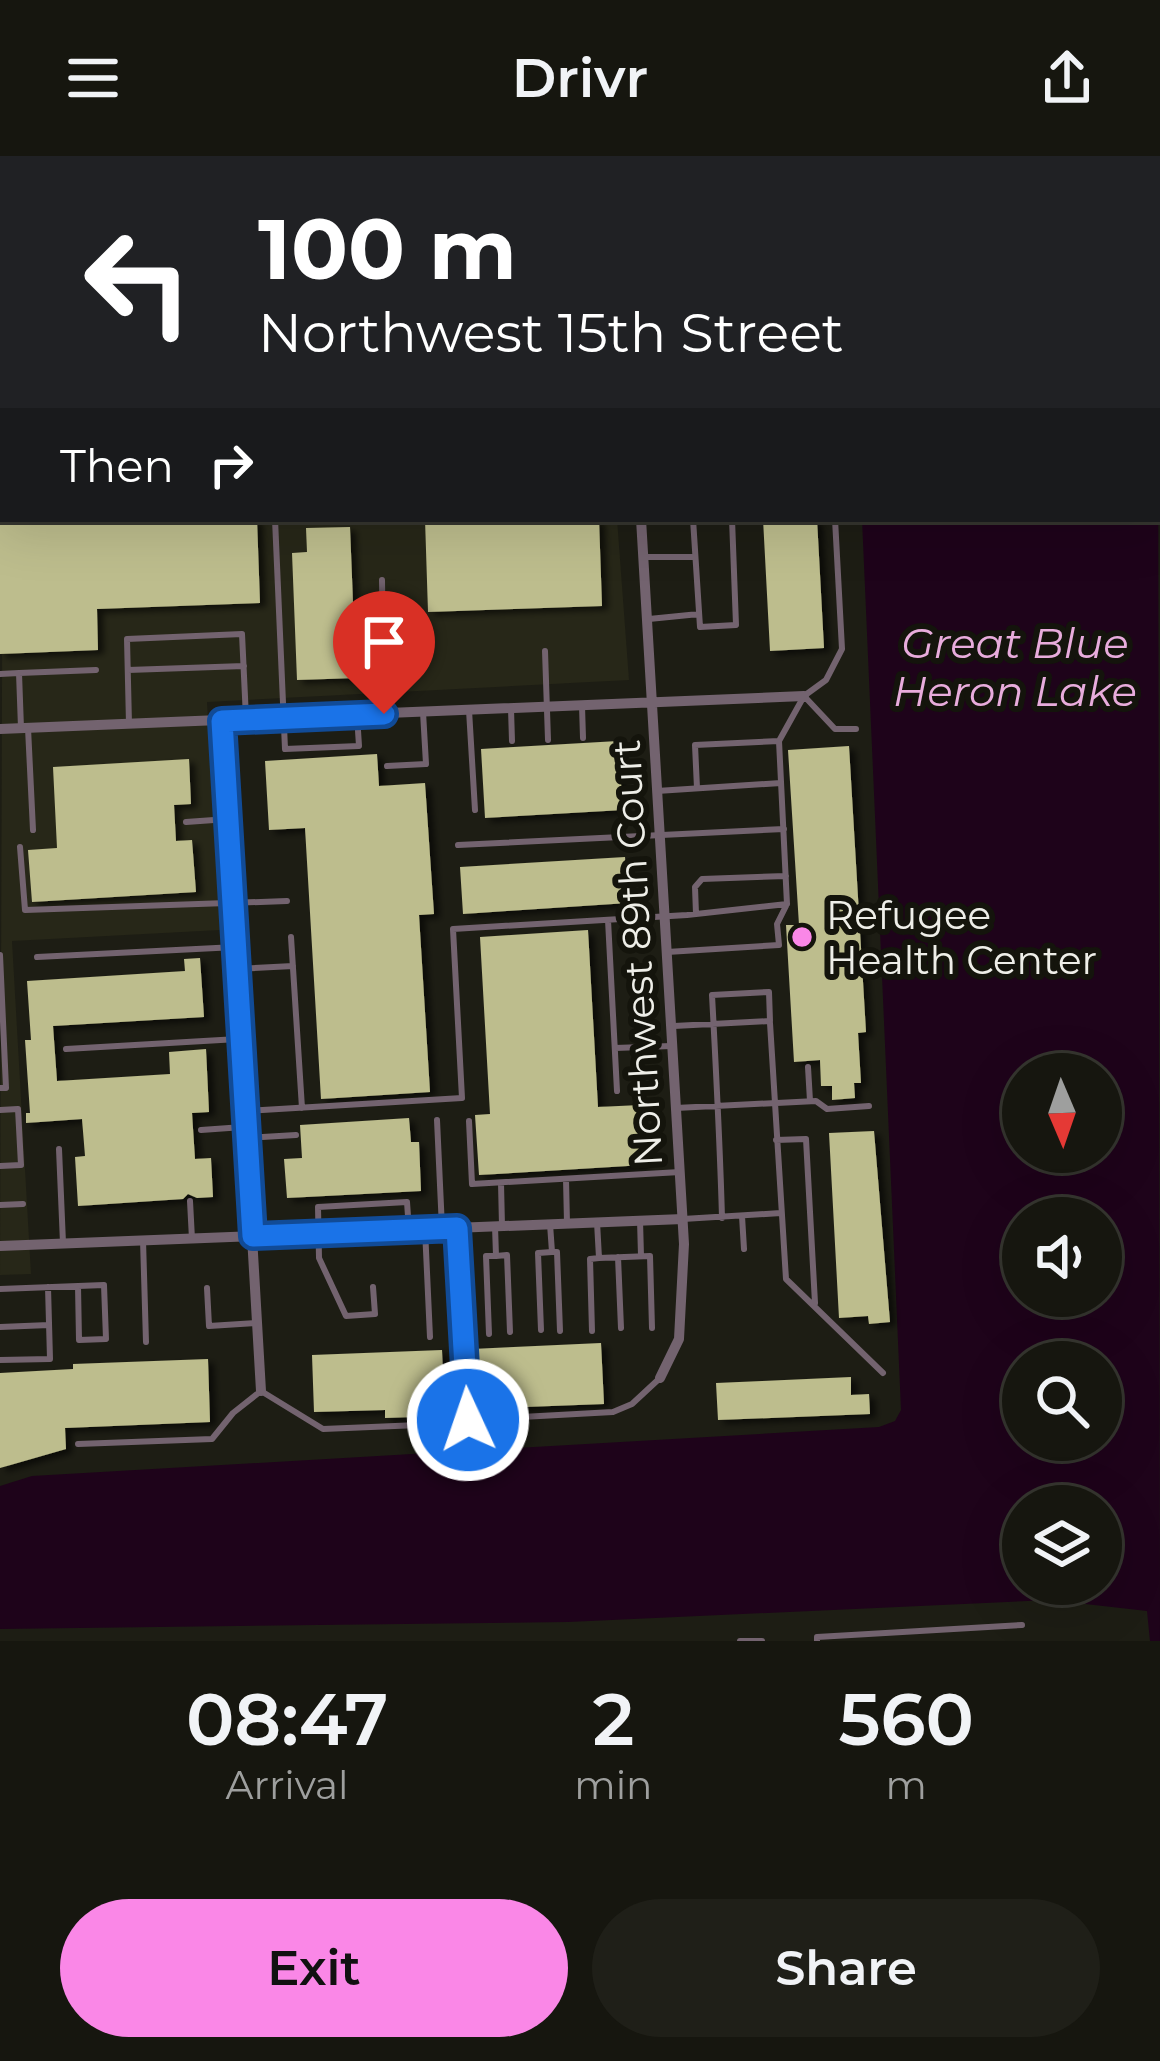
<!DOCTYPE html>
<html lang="en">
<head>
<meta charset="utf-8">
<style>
  body { margin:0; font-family:Montserrat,sans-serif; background:#1f1f18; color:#f1f3f6; height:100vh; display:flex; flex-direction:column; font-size:45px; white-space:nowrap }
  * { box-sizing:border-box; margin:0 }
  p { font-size:39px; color:#9e9f9e }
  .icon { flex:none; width:66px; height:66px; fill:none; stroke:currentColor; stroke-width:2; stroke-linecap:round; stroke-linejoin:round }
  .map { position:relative; height:1485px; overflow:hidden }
  .drawer { display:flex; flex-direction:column; background:#16160f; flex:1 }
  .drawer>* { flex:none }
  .guide { position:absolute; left:0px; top:0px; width:1161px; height:366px; box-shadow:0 12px 48px #0002,0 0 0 3px #35352f; background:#202124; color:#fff; overflow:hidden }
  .needle { width:78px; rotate:178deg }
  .tools { position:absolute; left:1002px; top:897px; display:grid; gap:24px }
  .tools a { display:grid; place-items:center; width:120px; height:120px; border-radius:50%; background:#16160f; box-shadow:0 12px 48px #0002,0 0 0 3px #35352f; font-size:60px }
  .pin { position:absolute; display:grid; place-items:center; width:102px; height:102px; color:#fff; margin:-123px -51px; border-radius:50% 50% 50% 0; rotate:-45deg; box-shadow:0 0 12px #0007 }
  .pin .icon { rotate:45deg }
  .me { position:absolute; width:132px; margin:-66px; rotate:357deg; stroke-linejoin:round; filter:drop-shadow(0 0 9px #0008) }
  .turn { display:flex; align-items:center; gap:42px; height:252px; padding:0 60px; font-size:54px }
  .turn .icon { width:156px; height:156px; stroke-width:2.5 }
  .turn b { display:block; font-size:84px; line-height:102px }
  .then { display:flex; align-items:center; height:114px; padding:0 60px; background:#0003; gap:24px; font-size:45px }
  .eta { display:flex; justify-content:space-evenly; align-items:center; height:204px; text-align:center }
  .eta b { font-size:72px; font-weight:600; line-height:84px }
  .button { display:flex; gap:24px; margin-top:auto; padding:24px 60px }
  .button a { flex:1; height:138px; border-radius:72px; background:#fa87e7; color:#111; font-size:48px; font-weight:600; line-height:138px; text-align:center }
  .button a+a { background:#1f1f18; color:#f1f3f6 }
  header { display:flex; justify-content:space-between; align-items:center; height:156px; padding:0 60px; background:#16160f; font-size:54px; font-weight:600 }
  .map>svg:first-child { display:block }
  .built { fill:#272718 }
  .water { fill:#1e031a; fill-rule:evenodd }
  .building { fill:#bdbd8d; filter:url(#shadow) }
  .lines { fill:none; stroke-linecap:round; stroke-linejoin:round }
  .path { stroke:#75756e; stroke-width:3; stroke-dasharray:9 6; stroke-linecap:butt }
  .service { stroke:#73636f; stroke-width:6 }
  .minor { stroke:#73636f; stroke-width:10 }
  .secondary { stroke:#a58ba0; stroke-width:15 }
  .motorway { stroke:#f0c6e7; stroke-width:18 }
  .rail { stroke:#acaca5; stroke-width:4.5; stroke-dasharray:21 21; stroke-linecap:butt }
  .route-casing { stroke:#114b97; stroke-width:30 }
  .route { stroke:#1a73e8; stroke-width:21 }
  .poi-dot { fill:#fa87e7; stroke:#14140c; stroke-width:4.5 }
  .labels { text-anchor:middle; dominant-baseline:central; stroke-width:12; stroke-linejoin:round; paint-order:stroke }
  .poi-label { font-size:39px; fill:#eeeee8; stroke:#14140c; text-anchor:start }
  .street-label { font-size:39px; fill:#eeeee8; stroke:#14140c }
  .water-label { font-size:42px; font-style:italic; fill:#e8acdc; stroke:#14140c }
</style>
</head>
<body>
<header><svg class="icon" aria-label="menu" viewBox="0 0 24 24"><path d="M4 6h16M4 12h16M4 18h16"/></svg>Drivr<svg class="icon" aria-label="share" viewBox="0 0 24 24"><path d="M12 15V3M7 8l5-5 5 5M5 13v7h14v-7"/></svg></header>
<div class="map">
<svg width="1160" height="1485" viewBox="0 0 1160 1485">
  <defs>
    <filter id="shadow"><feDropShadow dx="6" dy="4" stdDeviation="3" flood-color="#0009"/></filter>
  </defs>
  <rect width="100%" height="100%" fill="#1d1d14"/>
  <!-- built -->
  <path class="built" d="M3 238V363H617L629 524 207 546 220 774 12 785 31 1118 0 1119Z"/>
  <!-- water -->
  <path class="water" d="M1158 165 1160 1485H1150L1147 1455 1050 1444 568 1466 0 1473V1330L32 1320 879 1271 895 1265 901 1254 862 363H1158ZM1023 918H1101V996H1023ZM1023 1062H1101V1140H1023ZM1023 1206H1101V1284H1023ZM1023 1350H1101V1428H1023Z"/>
  <!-- building -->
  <path class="building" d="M0 363H257L260 447 97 453 98 494 0 498Z
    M425 363H599L602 450 428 456Z
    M763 363H817L824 492 770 495Z
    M350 371 356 522 297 524 292 397 307 396 306 372Z
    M618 585 623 654 485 662 481 593Z
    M849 590 866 876 858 877 861 927H854L855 942 832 944V930H821L820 904 794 906 786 769H799L788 594Z
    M377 598 379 630 425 627 434 758 419 759 430 936 321 943 305 672 269 674 265 605Z
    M189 603 191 648 174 649 176 685 192 684 196 736 32 746 28 694 57 692 53 611Z
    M625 701 628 747 463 758 460 711Z
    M588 774 598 951 640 949 644 1009 479 1019 475 959 490 958 480 781Z
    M200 802 204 861 53 870 57 925 170 918 169 896 206 893 209 956 192 957 195 1003 211 1002 213 1041 197 1042 188 1038 183 1043 78 1050 75 1001 85 1000 82 963 26 967V957H30L25 884H31L27 825 185 815 184 803Z
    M409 962 411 986H419L421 1035 287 1042 284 1003 302 1002 300 969Z
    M874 975 890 1166 869 1168 868 1160 839 1162 829 977Z
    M601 1187 604 1248 475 1253 472 1193Z
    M442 1194 445 1260 385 1262V1254L314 1256 312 1199Z
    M208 1203 210 1266 65 1272 66 1293 0 1312V1217L73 1213V1208Z
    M851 1221V1239L869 1238 870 1258 718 1264 716 1227Z"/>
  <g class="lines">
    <!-- path -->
    <path class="path" d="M303 3 310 0
      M0 158H3"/>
    <!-- service -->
    <path class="service" d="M1083 0V3
      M1118 0 1119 3
      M997 3 1050 1
      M275 363 285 593 359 590 357 559
      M693 363 700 471 736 469 732 363
      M643 401H695
      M382 424 384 554
      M649 463 699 458
      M545 495 548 584
      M128 514 244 510
      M0 518 19 517
      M804 540 835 573H856
      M582 550 583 582
      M511 553 512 585
      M469 554 475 654
      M129 568 127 483 242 478 246 562
      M21 572 19 517 96 514
      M28 572 33 674
      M387 610 426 608 423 556
      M697 632 695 589 779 585
      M657 635 781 627
      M186 666 228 663
      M458 689 784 673
      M20 691 25 754 287 745
      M696 758 695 731 702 723 786 720
      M608 764 617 935
      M291 781 302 952
      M667 796 779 789 777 768 787 748
      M0 799 6 932H0
      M37 801 236 791
      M237 813 293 810
      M770 867 786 1123 883 1217
      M674 870 770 865 769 836 712 839C716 913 720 987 722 1062
      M615 892 671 890
      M66 893 238 883
      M808 911 810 945
      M676 952 816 945 827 953 869 950
      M0 954 18 953 21 1009 0 1010
      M246 955 462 942 453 773 687 759 787 748 779 585 804 540 826 524 842 493 835 363
      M437 964 442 1072
      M469 965 472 1028 680 1016
      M201 974 243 971
      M247 982 296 979
      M776 984 806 983 815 1147
      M59 993 63 1087
      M566 1023 567 1067
      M501 1027 502 1070
      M190 1045 192 1083
      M0 1049 23 1048
      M742 1060 744 1093
      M683 1063 781 1057
      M640 1064 641 1100
      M457 1072 468 1264 613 1256 632 1248 660 1222
      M425 1073 430 1181
      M143 1084 146 1186
      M552 1096H557L560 1175
      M496 1100 507 1099 510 1176
      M618 1101 621 1172
      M599 1102 650 1100 652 1172
      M373 1131 375 1158 346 1160 319 1102 318 1051 407 1046 409 1074
      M207 1132 209 1170 257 1167
      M0 1133 104 1129 106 1183 79 1184 78 1130
      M0 1171 49 1169
      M541 1174 538 1097 552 1096 550 1068
      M592 1175 590 1103 599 1102 597 1066
      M489 1178 486 1100H496L495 1070
      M0 1204 50 1203 48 1131
      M78 1288 212 1283 233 1257 261 1235 323 1273 443 1268
      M740 1485H762
      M817 1485V1481L1022 1469"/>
    <!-- minor -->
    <path class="minor" d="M641 363 684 1088 679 1183 660 1222
      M222 565 261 1235
      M0 573 804 540
      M0 1090 683 1063"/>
    <!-- secondary -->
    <path class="secondary" d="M1158 123H1160
      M0 184H3
      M0 225 3 224"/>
    <!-- motorway -->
    <path class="motorway" d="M81 3 82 0
      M250 3 255 0
      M0 61 3 60
      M0 89 3 90"/>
    <!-- rail -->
    <path class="rail" d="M419 3 432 0
      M0 250 3 247"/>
  </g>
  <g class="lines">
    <defs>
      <path id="route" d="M384 558 222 565 253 1080 457 1072 468 1264"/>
    </defs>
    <!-- route casing -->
    <use href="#route" class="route-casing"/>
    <!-- route -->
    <use href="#route" class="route"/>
  </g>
  <!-- markers -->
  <circle class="poi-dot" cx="802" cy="781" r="12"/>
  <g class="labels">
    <!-- poi labels -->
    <g class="poi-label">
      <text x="826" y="759">Refugee<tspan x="826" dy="45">Health Center</tspan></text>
    </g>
    <!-- street labels -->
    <g class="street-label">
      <text transform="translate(637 797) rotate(-93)">Northwest 89th Court</text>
    </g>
    <!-- water labels -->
    <g class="water-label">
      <text x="1015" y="487">Great Blue<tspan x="1015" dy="48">Heron Lake</tspan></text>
    </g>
  </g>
</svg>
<div class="tools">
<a><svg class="needle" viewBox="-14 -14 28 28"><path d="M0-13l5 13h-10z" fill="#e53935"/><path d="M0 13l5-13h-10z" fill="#9e9f9e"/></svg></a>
<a><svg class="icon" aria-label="sound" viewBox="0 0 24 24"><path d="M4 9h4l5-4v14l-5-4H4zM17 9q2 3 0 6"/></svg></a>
<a><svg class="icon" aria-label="search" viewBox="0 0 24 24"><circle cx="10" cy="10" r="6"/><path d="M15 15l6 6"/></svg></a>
<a><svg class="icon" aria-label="layers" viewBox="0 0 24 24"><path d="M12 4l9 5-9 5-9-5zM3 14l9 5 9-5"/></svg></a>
</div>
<div class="pin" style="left:384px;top:558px;background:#d93025"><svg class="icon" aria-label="arrive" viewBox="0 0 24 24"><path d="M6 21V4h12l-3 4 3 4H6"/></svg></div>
<svg class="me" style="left:468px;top:1264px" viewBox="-20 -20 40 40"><circle r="17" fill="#1a73e8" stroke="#fff" stroke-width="3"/><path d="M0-11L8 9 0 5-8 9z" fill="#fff"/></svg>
<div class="guide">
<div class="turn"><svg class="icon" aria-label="left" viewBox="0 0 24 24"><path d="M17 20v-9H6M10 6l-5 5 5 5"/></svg><div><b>100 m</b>Northwest 15th Street</div></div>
<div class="then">Then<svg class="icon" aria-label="right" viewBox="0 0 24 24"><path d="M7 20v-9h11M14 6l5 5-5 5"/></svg></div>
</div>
</div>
<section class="drawer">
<div class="eta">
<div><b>08:47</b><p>Arrival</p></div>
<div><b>2</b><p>min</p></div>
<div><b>560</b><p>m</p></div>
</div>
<div class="button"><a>Exit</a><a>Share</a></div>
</section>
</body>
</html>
